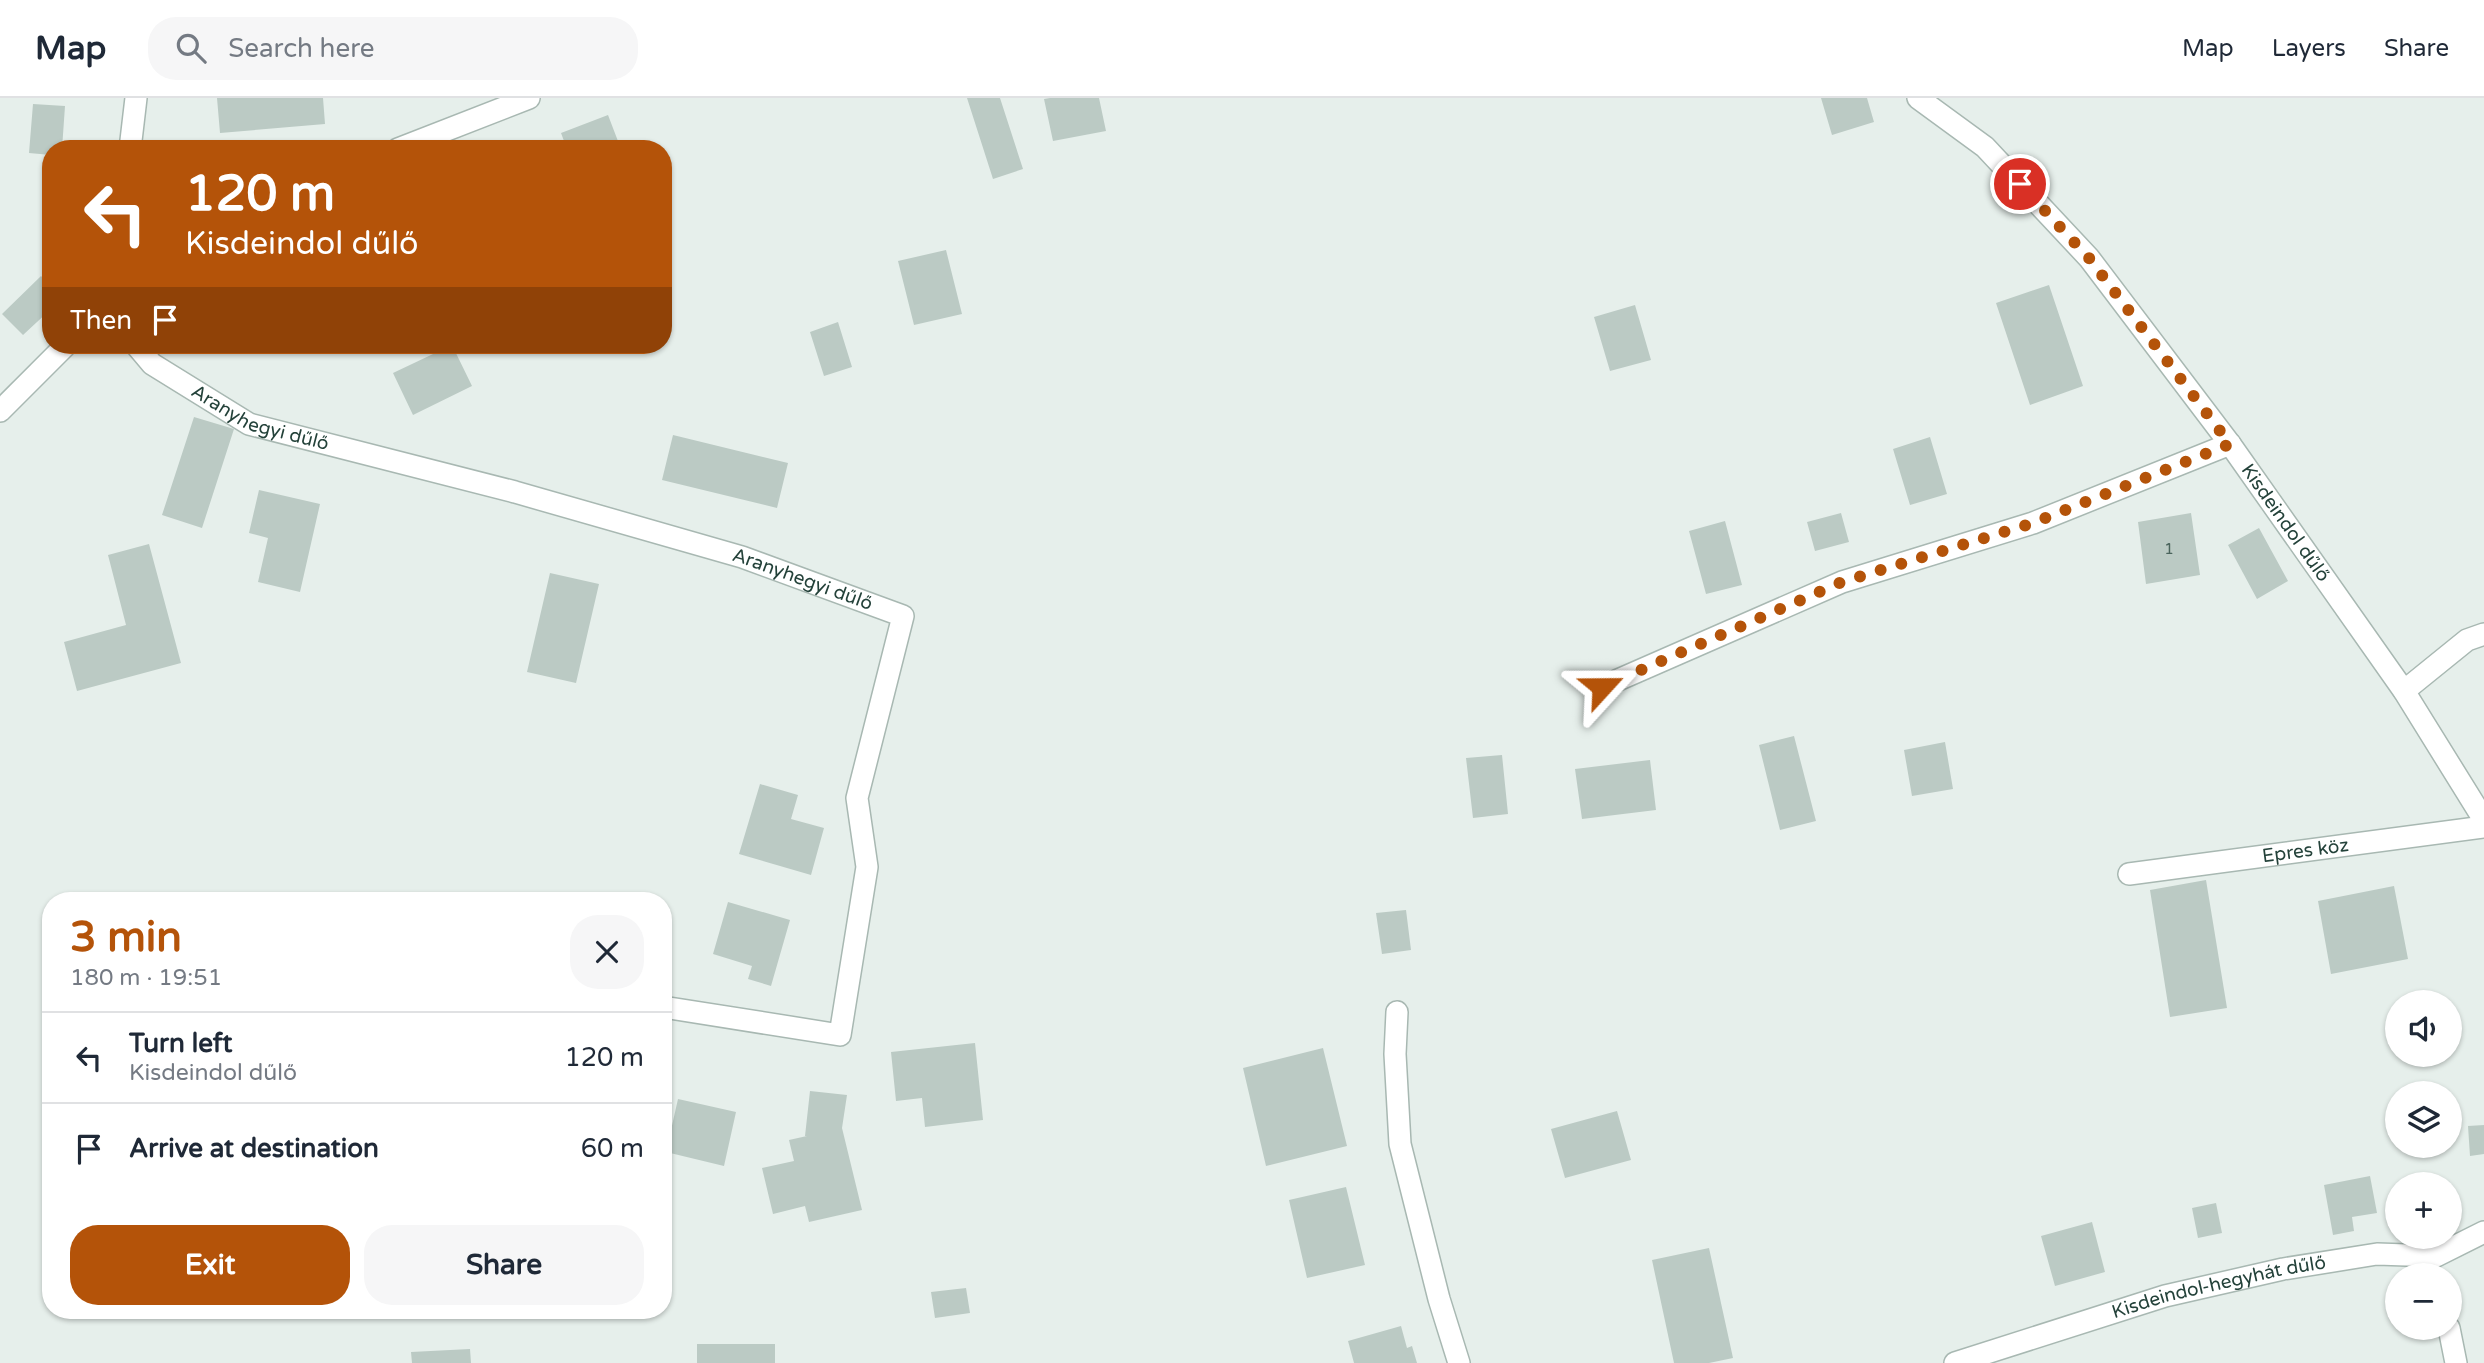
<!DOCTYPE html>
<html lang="en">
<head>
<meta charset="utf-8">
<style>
  body { margin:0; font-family:"Varela Round",sans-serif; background:#f6f6f7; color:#1f2937; height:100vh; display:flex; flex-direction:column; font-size:26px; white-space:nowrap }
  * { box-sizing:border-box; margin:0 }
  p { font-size:23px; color:#747a83 }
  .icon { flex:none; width:38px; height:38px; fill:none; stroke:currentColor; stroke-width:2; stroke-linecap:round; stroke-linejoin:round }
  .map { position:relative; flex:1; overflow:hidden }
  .panel { position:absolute; left:42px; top:794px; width:630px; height:427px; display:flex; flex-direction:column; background:#fff; border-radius:28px; box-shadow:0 2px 5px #0004 }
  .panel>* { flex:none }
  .guide { position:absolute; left:42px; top:42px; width:630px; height:214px; border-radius:28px; box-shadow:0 2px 5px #0004; background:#b45309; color:#fff; overflow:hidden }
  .tools { position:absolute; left:2385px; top:892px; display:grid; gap:14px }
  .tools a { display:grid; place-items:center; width:77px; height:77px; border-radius:50%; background:#fff; box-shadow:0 2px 5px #0004; font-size:35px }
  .pin { position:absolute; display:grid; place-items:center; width:60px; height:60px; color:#fff; margin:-30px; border:4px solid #fff; border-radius:50%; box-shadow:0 2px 7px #0007 }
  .me { position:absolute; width:77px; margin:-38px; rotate:66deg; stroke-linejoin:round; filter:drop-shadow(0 0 5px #0008) }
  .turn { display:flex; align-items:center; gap:24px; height:147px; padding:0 28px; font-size:32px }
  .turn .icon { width:91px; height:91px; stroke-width:2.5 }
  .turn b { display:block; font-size:49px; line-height:60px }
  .then { display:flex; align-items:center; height:66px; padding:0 28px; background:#0003; gap:14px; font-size:26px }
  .round { display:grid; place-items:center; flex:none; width:74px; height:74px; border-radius:28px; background:#f6f6f7 }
  .head { display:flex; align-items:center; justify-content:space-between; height:119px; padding:0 28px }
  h1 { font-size:42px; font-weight:700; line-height:52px; color:#b45309 }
  .cta { display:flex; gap:14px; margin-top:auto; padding:14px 28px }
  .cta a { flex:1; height:80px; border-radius:28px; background:#b45309; color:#fff; font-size:28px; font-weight:700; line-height:80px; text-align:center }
  .cta a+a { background:#f6f6f7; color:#1f2937 }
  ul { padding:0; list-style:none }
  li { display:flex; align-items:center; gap:21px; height:91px; padding:0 28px; border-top:2px solid #e0e1e3 }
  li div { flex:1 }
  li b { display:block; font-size:26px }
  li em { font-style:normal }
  header { display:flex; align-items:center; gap:42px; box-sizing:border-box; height:98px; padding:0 35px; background:#fff; border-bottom:2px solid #e0e1e3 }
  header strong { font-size:33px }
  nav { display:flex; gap:38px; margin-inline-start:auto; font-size:24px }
  .search { width:490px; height:63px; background:#f6f6f7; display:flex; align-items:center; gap:18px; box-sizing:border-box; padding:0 24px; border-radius:28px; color:#747a83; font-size:26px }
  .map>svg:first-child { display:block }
  .building { fill:#bbcac4 }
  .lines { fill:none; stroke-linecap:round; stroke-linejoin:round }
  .street-casing { stroke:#a8b8b2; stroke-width:24 }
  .street { stroke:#fff; stroke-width:21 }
  .route { stroke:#b45309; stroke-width:12; stroke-dasharray:0 21.6 }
  .labels { text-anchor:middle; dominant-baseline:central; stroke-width:5; stroke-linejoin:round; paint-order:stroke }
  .number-label { font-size:16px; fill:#4a645c }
  .street-label { font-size:19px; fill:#24423a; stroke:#f7fbf9 }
</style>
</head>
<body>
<header>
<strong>Map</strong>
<div class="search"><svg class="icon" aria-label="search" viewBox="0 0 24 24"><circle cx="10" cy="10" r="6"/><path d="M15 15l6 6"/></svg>Search here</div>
<nav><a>Map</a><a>Layers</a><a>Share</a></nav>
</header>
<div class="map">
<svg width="2484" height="1265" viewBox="0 0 2484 1265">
  <rect width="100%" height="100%" fill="#e6efeb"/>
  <!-- building -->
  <path class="building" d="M217 0H323L325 26 220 35Z
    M967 0H1000L1023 71 993 81Z
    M1050 0H1099L1106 33 1053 43 1044 1Z
    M1821 0H1867L1874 24 1832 37Z
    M33 6 65 8 62 51H51V57L29 55Z
    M608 17 621 51H567L561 35Z
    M946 152 962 216 914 227 898 163Z
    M41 178 51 188V211L23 237 2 216Z
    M2049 187 2083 288 2030 307 1996 205Z
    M1635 207 1651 262 1610 273 1594 219Z
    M838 224 852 269 824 278 810 234Z
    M452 247 472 288 413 317 393 275Z
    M194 319 234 331 202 430 162 417Z
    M673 337 788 365 777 410 662 382Z
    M1930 339 1947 396 1910 407 1893 351Z
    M259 392 320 406 300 494 258 484 268 440 249 435Z
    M1841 415 1849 444 1815 453 1807 424Z
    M2191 415 2200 477 2146 486 2138 424Z
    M1725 423 1742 487 1706 496 1689 433Z
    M2259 430 2288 483 2257 501 2228 447Z
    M149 446 181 565 77 593 64 544 126 527 108 457Z
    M550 475 599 486 576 585 527 574Z
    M1794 638 1816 723 1780 732 1759 647Z
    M1945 644 1953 691 1912 698 1904 652Z
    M1502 657 1508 716 1473 720 1466 660Z
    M1650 662 1656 712 1582 721 1575 671Z
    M760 686 798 697 791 721 824 730 811 777 739 756Z
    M2206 782 2227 910 2170 919 2150 792Z
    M2394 788 2408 861 2331 876 2318 803Z
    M728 804 790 822 771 888 748 881 752 868 713 856Z
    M1406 812 1411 852 1382 856 1376 815Z
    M975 945 983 1022 925 1029 922 1000 896 1003 891 954Z
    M1323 950 1347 1048 1266 1068 1243 970Z
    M810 993 847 997 842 1030 862 1112 809 1124 805 1108 773 1116 762 1070 794 1063 789 1042 807 1038H805Z
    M678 1001 736 1014 724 1068 666 1054Z
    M1617 1013 1631 1062 1565 1080 1551 1031Z
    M2484 1027V1056L2470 1058 2468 1028Z
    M2370 1078 2377 1115 2352 1119 2354 1133 2333 1137 2324 1087Z
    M1346 1089 1365 1167 1307 1180 1289 1102Z
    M2216 1105 2222 1135 2198 1140 2192 1110Z
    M2092 1124 2105 1174 2055 1188 2041 1138Z
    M1709 1150 1733 1260 1709 1265H1674L1652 1162Z
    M966 1190 970 1215 935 1220 931 1194Z
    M1401 1228 1407 1250 1412 1248 1417 1265H1354L1348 1243Z
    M697 1246H775V1265H697Z
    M470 1251 471 1265H412L411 1254Z"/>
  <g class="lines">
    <defs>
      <g id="street">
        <path id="s1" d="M1918 0 1985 49 2089 160 2230 346 2404 593 2484 722"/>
        <path d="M130 51 136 0"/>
        <path d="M398 51 529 0"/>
        <path id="s2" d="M136 247 152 266 249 326 515 394 742 459 903 518 857 700 867 769 840 937 663 909"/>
        <path d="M0 313 66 247"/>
        <path d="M1602 589 1842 484 2033 425 2230 346"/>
        <path d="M2404 593 2467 542 2484 536"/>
        <path id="s3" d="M2129 776 2484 729"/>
        <path d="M1397 914 1395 956 1400 1046 1439 1201 1459 1265"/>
        <path d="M2449 1230 2456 1265"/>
        <path id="s4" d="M1955 1265 2165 1198 2283 1171 2377 1156 2436 1158 2484 1134"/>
      </g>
    </defs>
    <!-- street casing -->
    <use href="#street" class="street-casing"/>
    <!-- street -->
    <use href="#street" class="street"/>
  </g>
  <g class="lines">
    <!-- route -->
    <path class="route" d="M1602 589 1842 484 2033 425 2230 346 2089 160 2020 86"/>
  </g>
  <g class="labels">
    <!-- number labels -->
    <g class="number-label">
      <text x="2169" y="451">1</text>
    </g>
    <!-- street labels -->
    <g class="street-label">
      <text stroke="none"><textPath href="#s2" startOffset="147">Aranyhegyi dűlő</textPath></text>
      <text stroke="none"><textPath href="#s1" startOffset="565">Kisdeindol dűlő</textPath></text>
      <text stroke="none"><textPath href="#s2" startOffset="714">Aranyhegyi dűlő</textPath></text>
      <text stroke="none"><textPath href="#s3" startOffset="178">Epres köz</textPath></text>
      <text stroke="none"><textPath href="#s4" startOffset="275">Kisdeindol-hegyhát dűlő</textPath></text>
    </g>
  </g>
</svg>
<div class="tools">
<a><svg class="icon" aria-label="sound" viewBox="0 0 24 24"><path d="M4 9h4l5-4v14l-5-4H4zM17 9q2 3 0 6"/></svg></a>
<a><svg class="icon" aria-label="layers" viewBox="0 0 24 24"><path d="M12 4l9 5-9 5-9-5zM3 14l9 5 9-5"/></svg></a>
<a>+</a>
<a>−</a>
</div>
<div class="pin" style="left:2020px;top:86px;background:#d93025"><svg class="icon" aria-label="arrive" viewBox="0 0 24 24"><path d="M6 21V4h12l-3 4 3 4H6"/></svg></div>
<svg class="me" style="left:1602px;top:589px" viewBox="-20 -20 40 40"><path d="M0-17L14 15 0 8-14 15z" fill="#b45309" stroke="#fff" stroke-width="4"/></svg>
<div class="guide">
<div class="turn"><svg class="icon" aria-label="left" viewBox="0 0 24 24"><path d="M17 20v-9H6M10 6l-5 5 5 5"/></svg><div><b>120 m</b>Kisdeindol dűlő</div></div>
<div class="then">Then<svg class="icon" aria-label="arrive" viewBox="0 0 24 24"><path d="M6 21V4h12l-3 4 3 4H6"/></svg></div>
</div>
<section class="panel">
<div class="head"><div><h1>3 min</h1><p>180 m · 19:51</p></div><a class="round"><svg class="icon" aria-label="close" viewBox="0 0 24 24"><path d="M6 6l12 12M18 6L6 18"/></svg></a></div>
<ul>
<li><svg class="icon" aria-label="left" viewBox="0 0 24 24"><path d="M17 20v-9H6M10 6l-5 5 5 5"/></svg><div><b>Turn left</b><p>Kisdeindol dűlő</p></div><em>120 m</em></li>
<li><svg class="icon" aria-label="arrive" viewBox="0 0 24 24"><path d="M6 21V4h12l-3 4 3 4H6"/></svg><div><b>Arrive at destination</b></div><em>60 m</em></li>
</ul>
<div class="cta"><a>Exit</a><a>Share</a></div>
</section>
</div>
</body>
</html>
